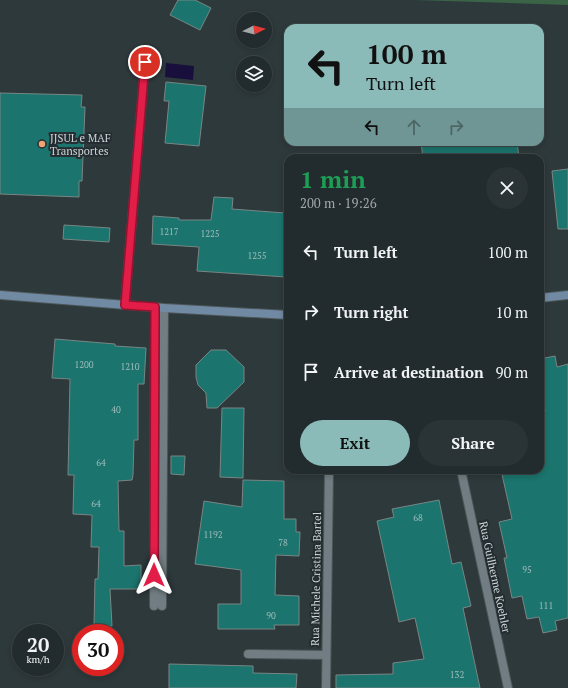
<!DOCTYPE html>
<html lang="en">
<head>
<meta charset="utf-8">
<style>
  body { margin:0; font-family:"PT Serif",serif; background:#2a3335; color:#f1f3f6; height:100vh; display:flex; flex-direction:column; font-size:15px; white-space:nowrap }
  * { box-sizing:border-box; margin:0 }
  p { font-size:13px; color:#a2a7aa }
  .icon { flex:none; width:22px; height:22px; fill:none; stroke:currentColor; stroke-width:2; stroke-linecap:round; stroke-linejoin:round }
  .map { position:relative; flex:1; overflow:hidden }
  .side { position:absolute; left:284px; top:154px; width:260px; height:320px; display:flex; flex-direction:column; background:#222b2d; border-radius:12px; box-shadow:0 2px 6px #0003,0 0 0 1px #3f4749 }
  .side>* { flex:none }
  .hud { position:absolute; left:284px; top:24px; width:260px; height:122px; border-radius:12px; box-shadow:0 2px 6px #0003,0 0 0 1px #3f4749; background:#8bbbb9; color:#111; overflow:hidden }
  .needle { width:26px; rotate:84deg }
  .buttons { position:absolute; left:236px; top:12px; display:grid; gap:8px }
  .buttons a { display:grid; place-items:center; width:36px; height:36px; border-radius:50%; background:#222b2d; box-shadow:0 2px 6px #0003,0 0 0 1px #3f4749; font-size:20px }
  .speed { position:absolute; left:12px; top:624px; display:flex; gap:8px; font-size:20px; font-weight:700; text-align:center }
  .speed>* { display:grid; place-content:center; width:52px; height:52px; border-radius:50%; background:#222b2d; box-shadow:0 2px 6px #0003,0 0 0 1px #3f4749; line-height:1 }
  .speed small { font-size:10px; font-weight:400 }
  .speed .limit { border:6px solid #d22; background:#fff; color:#111 }
  .pin { position:absolute; display:grid; place-items:center; width:34px; height:34px; color:#fff; margin:-17px; border:2px solid #fff; border-radius:50%; box-shadow:0 1px 4px #0007 }
  .me { position:absolute; width:44px; margin:-22px; rotate:0deg; stroke-linejoin:round; filter:drop-shadow(0 0 3px #0008) }
  .turn { display:flex; align-items:center; gap:14px; height:84px; padding:0 16px; font-size:18px }
  .turn .icon { width:52px; height:52px; stroke-width:2.5 }
  .turn b { display:block; font-size:28px; line-height:34px }
  .lanes { display:flex; align-items:center; height:38px; padding:0 16px; background:#0003; justify-content:center; gap:20px; direction:ltr }
  .lanes .off { opacity:.35 }
  .round { display:grid; place-items:center; flex:none; width:42px; height:42px; border-radius:21px; background:#2a3335 }
  .summary { display:flex; align-items:center; justify-content:space-between; height:68px; padding:0 16px }
  h1 { font-size:24px; font-weight:700; line-height:30px; color:#1e9e55 }
  .button { display:flex; gap:8px; margin-top:auto; padding:8px 16px }
  .button a { flex:1; height:46px; border-radius:24px; background:#8bbbb9; color:#111; font-size:16px; font-weight:700; line-height:46px; text-align:center }
  .button a+a { background:#2a3335; color:#f1f3f6 }
  ul { padding:0; list-style:none }
  li { display:flex; align-items:center; gap:12px; height:60px; padding:0 16px }
  li div { flex:1 }
  li b { display:block; font-size:15px }
  li em { font-style:normal }
  .map>svg:first-child { display:block }
  .green { fill:#3b6447 }
  .water { fill:#190f3c }
  .building { fill:#1b746d; stroke:#788684 }
  .lines { fill:none; stroke-linecap:round; stroke-linejoin:round }
  .service-casing { stroke:#4c5659; stroke-width:10 }
  .minor-casing { stroke:#4c5659; stroke-width:10 }
  .secondary-casing { stroke:#4c5659; stroke-width:10 }
  .service { stroke:#717d82; stroke-width:8 }
  .minor { stroke:#717d82; stroke-width:8 }
  .secondary { stroke:#718aa3; stroke-width:8 }
  .route-casing { stroke:#92132f; stroke-width:10 }
  .route { stroke:#e11d48; stroke-width:7 }
  .poi-dot { fill:#efa377; stroke:#242e32; stroke-width:1.5 }
  .labels { text-anchor:middle; dominant-baseline:central; stroke-width:4; stroke-linejoin:round; paint-order:stroke }
  .number-label { font-size:9px; fill:#a0bcbc }
  .poi-label { font-size:11px; fill:#cdd4d6; stroke:#242e32; text-anchor:start }
  .street-label { font-size:11px; fill:#cdd4d6; stroke:#242e32 }
</style>
</head>
<body>
<div class="map">
<svg width="568" height="688" viewBox="0 0 568 688">
  <rect width="100%" height="100%" fill="#2e393c"/>
  <!-- green -->
  <path class="green" d="M414 0H568V5Z"/>
  <!-- water -->
  <path class="water" d="M166 63 194 66 193 80 165 77Z"/>
  <!-- building -->
  <path class="building" d="M178 0H195L211 8 200 30 170 15Z
    M166 82 206 86 199 146 165 143 169 101H164Z
    M0 93 82 95 81 107H85L82 181H79V197L0 194Z
    M421 142H517L519 158H423Z
    M568 169V229H558L552 171Z
    M214 197 233 198 232 209 285 213 288 233 286 277 197 271 199 247 152 244 153 216 179 218V220H211Z
    M64 225 110 228 109 242 63 239Z
    M55 339 115 344V346L146 348 144 384H138V440H134L133 475 132 480 118 481 119 531H124V566L141 565V589H110L112 626H94L95 579H98L99 547H91L92 515 73 514 74 475H68L70 379 52 378Z
    M211 350H226L244 367V382L217 408H207L206 393 198 385 196 377V365Z
    M555 356 557 367 568 364V618L555 621 557 630 543 633 539 617 527 619 522 596 512 598 504 558H507L499 522 512 519 501 470H540V412L545 411 540 388V359Z
    M222 408H244L243 478 220 477Z
    M171 456H185L184 475 171 474Z
    M243 480 284 481V519H296V532H300L299 556 276 555 275 595 299 596V625H274L275 629H218V604H241V570L195 564 204 501 242 507Z
    M439 500 452 564 461 562 471 606 463 608 480 688H336V675L393 674V663L424 659 415 618 399 622 377 521 394 517 392 509Z
    M169 664 253 666V673L297 674 296 688H169Z"/>
  <g class="lines">
    <defs>
      <path id="service" d="M125 305 145 62"/>
      <path id="minor" d="M461 470 508 688
        M154 606 155 307
        M162 606 164 308
        M248 654 326 655
        M326 688 329 470"/>
      <path id="secondary" d="M0 295 164 308 288 315
        M540 298 568 295"/>
    </defs>
    <!-- service casing -->
    <use href="#service" class="service-casing"/>
    <!-- minor casing -->
    <use href="#minor" class="minor-casing"/>
    <!-- secondary casing -->
    <use href="#secondary" class="secondary-casing"/>
    <!-- service -->
    <use href="#service" class="service"/>
    <!-- minor -->
    <use href="#minor" class="minor"/>
    <!-- secondary -->
    <use href="#secondary" class="secondary"/>
  </g>
  <g class="lines">
    <defs>
      <path id="route" d="M145 62 125 305 155 307 154 575"/>
    </defs>
    <!-- route casing -->
    <use href="#route" class="route-casing"/>
    <!-- route -->
    <use href="#route" class="route"/>
  </g>
  <!-- markers -->
  <circle class="poi-dot" cx="42" cy="144" r="4"/>
  <g class="labels">
    <!-- number labels -->
    <g class="number-label">
      <text x="169" y="232">1217</text>
      <text x="210" y="234">1225</text>
      <text x="257" y="256">1255</text>
      <text x="84" y="365">1200</text>
      <text x="130" y="367">1210</text>
      <text x="116" y="410">40</text>
      <text x="101" y="463">64</text>
      <text x="96" y="504">64</text>
      <text x="418" y="518">68</text>
      <text x="213" y="535">1192</text>
      <text x="283" y="543">78</text>
      <text x="527" y="570">95</text>
      <text x="546" y="606">111</text>
      <text x="271" y="616">90</text>
      <text x="457" y="675">132</text>
    </g>
    <!-- poi labels -->
    <g class="poi-label">
      <text x="50" y="138">JJSUL e MAF<tspan x="50" dy="13">Transportes</tspan></text>
    </g>
    <!-- street labels -->
    <g class="street-label">
      <text transform="translate(495 577) rotate(78)">Rua Guilherme Koehler</text>
      <text transform="translate(316 579) rotate(-89)">Rua Michele Cristina Bartel</text>
    </g>
  </g>
</svg>
<div class="buttons">
<a><svg class="needle" viewBox="-14 -14 28 28"><path d="M0-13l5 13h-10z" fill="#e53935"/><path d="M0 13l5-13h-10z" fill="#a2a7aa"/></svg></a>
<a><svg class="icon" aria-label="layers" viewBox="0 0 24 24"><path d="M12 4l9 5-9 5-9-5zM3 14l9 5 9-5"/></svg></a>
</div>
<div class="speed"><div>20<small>km/h</small></div><div class="limit">30</div></div>
<div class="pin" style="left:145px;top:62px;background:#d93025"><svg class="icon" aria-label="arrive" viewBox="0 0 24 24"><path d="M6 21V4h12l-3 4 3 4H6"/></svg></div>
<svg class="me" style="left:154px;top:575px" viewBox="-20 -20 40 40"><path d="M0-17L14 15 0 8-14 15z" fill="#e11d48" stroke="#fff" stroke-width="4"/></svg>
<div class="hud">
<div class="turn"><svg class="icon" aria-label="left" viewBox="0 0 24 24"><path d="M17 20v-9H6M10 6l-5 5 5 5"/></svg><div><b>100 m</b>Turn left</div></div>
<div class="lanes"><svg class="icon" aria-label="left" viewBox="0 0 24 24"><path d="M17 20v-9H6M10 6l-5 5 5 5"/></svg><svg class="icon off" aria-label="ahead" viewBox="0 0 24 24"><path d="M12 20V5M6 11l6-6 6 6"/></svg><svg class="icon off" aria-label="right" viewBox="0 0 24 24"><path d="M7 20v-9h11M14 6l5 5-5 5"/></svg></div>
</div>
<section class="side">
<div class="summary"><div><h1>1 min</h1><p>200 m · 19:26</p></div><a class="round"><svg class="icon" aria-label="close" viewBox="0 0 24 24"><path d="M6 6l12 12M18 6L6 18"/></svg></a></div>
<ul>
<li><svg class="icon" aria-label="left" viewBox="0 0 24 24"><path d="M17 20v-9H6M10 6l-5 5 5 5"/></svg><div><b>Turn left</b></div><em>100 m</em></li>
<li><svg class="icon" aria-label="right" viewBox="0 0 24 24"><path d="M7 20v-9h11M14 6l5 5-5 5"/></svg><div><b>Turn right</b></div><em>10 m</em></li>
<li><svg class="icon" aria-label="arrive" viewBox="0 0 24 24"><path d="M6 21V4h12l-3 4 3 4H6"/></svg><div><b>Arrive at destination</b></div><em>90 m</em></li>
</ul>
<div class="button"><a>Exit</a><a>Share</a></div>
</section>
</div>
</body>
</html>
